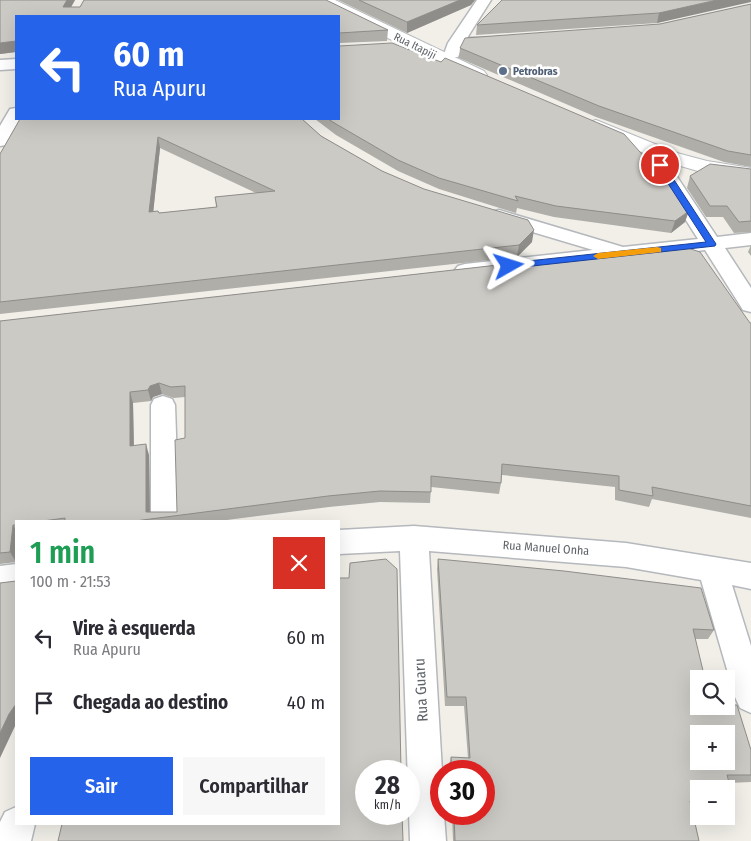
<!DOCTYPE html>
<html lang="pt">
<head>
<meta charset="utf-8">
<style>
  body { margin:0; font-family:"Fira Sans Condensed",sans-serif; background:#f7f7f7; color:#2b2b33; height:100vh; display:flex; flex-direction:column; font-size:19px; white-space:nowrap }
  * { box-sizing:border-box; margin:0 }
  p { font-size:16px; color:#7c7c81 }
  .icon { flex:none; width:28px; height:28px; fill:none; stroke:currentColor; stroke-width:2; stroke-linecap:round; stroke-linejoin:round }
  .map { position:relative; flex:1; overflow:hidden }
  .panel { position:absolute; left:15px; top:520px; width:325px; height:305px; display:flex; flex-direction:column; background:#fff; border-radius:0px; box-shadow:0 5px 20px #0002 }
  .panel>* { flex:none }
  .hud { position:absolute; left:15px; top:15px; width:325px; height:105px; border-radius:0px; box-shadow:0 5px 20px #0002; background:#2563eb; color:#fff; overflow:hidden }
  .tools { position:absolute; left:690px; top:670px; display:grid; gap:10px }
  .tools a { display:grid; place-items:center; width:45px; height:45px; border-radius:0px; background:#fff; box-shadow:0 5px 20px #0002; font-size:25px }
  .speed { position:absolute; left:355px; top:760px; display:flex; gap:10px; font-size:25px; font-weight:700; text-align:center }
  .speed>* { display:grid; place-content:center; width:65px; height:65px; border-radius:50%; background:#fff; box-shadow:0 5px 20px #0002; line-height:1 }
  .speed small { font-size:12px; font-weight:400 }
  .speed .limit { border:8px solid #d22; background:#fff; color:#111 }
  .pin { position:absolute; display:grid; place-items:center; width:42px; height:42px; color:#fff; margin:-21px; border:2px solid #fff; border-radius:50%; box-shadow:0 1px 5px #0007 }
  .me { position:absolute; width:55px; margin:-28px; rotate:84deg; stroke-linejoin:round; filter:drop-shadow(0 0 4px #0008) }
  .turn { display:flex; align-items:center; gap:18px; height:105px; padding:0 15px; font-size:22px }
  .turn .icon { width:65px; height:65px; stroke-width:2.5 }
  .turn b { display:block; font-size:35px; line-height:42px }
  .round { display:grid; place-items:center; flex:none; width:52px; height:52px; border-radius:0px; background:#f7f7f7 }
  .overview { display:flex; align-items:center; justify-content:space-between; height:85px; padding:0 15px }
  h1 { font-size:30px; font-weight:600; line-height:38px; color:#1e9e55 }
  .primary-button { display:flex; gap:10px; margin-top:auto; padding:10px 15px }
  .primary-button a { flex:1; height:58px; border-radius:0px; background:#2563eb; color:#fff; font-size:20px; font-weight:600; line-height:58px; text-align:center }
  .primary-button a+a { background:#f7f7f7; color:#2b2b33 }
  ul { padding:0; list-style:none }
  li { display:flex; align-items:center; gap:15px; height:65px; padding:0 15px }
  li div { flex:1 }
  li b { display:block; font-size:19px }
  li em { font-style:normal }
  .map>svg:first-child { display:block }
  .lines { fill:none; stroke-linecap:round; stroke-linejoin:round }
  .street-casing { stroke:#b5b8bc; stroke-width:3 }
  .secondary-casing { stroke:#b6babf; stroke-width:2 }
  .street { fill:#fff; fill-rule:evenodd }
  .secondary { fill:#fff; fill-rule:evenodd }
  .wall { fill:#afaea9; fill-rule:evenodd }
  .shaded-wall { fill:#8f8d8a }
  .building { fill:#cccac5; stroke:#8f8d8a; fill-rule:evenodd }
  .route { fill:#2563eb; stroke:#184099 }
  .slow { fill:#f59e0b }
  .service-dot { fill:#5c6f8a; stroke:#fff; stroke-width:2 }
  .labels { text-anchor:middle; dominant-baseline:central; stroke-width:5; stroke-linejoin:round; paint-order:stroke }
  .far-street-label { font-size:11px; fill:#5f6368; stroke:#fff }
  .far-service-label { font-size:11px; font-weight:bold; fill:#4e5e75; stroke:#fff; text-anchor:start }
  .street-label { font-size:12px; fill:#5f6368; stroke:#fff }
  .near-street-label { font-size:15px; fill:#5f6368; stroke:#fff }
</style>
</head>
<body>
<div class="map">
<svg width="751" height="841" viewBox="0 0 751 841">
  <rect width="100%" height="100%" fill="#f1efe8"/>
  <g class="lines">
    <defs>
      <path id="street" d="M477 0H491L467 38H501L504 41 501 44 496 46 462 47 458 57H446L444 54 448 43Z
        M16 59V69L0 70V60Z
        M16 108V119H21L6 145 0 146V126L10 109Z
        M650 144 656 145 717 237 751 233V245L725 248 751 288V312L743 310 705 250 465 278 458 276 454 271 458 266 465 264 593 250 492 220 489 216 492 212 499 210 623 247 698 239 641 149 644 145Z
        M163 396 172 399 175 405 179 521H151V405L154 399Z
        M414 526 626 543 751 563V589L732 585 751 646V713L740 708 735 697 701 580 626 567 429 551 442 771 441 814H444L446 841H410L400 551 339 554V530Z
        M16 564V590L0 592V566Z
        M16 807V824H35L31 841H0V822L5 812Z"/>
      <path id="secondary" d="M314 0H335L484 71 487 75 484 79 478 80 472 79 316 3Z
        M596 120 677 153 707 161 751 168V180L705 173 663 161 589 130 586 126 589 122Z"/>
    </defs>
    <!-- street casing -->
    <use href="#street" class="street-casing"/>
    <!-- secondary casing -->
    <use href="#secondary" class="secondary-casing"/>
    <!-- street -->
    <use href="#street" class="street"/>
    <!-- secondary -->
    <use href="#secondary" class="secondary"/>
  </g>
  <!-- wall -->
  <path class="wall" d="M0 0H75L71 7H80L84 0H326L388 30 387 41 339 43V16H16V52L0 54Z
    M338 0H475L471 5 407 33Z
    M751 0 657 23 476 35 477 25Z
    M751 4V167L724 162 596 117 459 58 460 48 660 24Z
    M20 119 321 136 382 171 532 242 517 257 0 314V154ZM160 148 256 193 215 197 216 207 159 213 153 212Z
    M315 119H339L685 222 671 233 554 217 517 208 516 213 439 189 398 171 336 135Z
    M751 169V232L734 233 723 217H706L687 188 690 176Z
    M751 245V256L748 252Z
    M498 265V269L751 323V518L652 499 649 507 615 500V487L502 475 501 483 499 494 431 487 430 503 380 502 329 507 219 521H16V562L0 564V321ZM162 394 174 398 185 397V438L177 512H150L149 455 134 446 133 403 151 401 153 397Z
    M438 559 714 630 708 639H696L699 706 751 750V782L729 783 734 801 727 809H726V789H699V809H692L699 841H453L452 814H484V771H450L449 765 451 757 468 758 464 706H445L437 569Z"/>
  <!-- shaded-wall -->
  <path class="shaded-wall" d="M67 0H75L66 16 63 7Z
    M460 0H475L471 5 407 33V22Z
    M717 0H751V2L657 23 659 13Z
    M16 41V52L0 54V43Z
    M158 137 160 148 152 224 149 212Z
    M689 211 685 222 671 233 675 221Z
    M534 230 532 242 517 257 519 245Z
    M159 383 162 394 153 397 151 401 148 390 150 386Z
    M130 392 133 403 134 457 130 446Z
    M146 444 149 455 150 519 146 512Z
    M13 525 16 530V562L10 552Z
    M16 704V724L0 758V733L9 714Z"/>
  <!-- building -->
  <path class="building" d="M0 0H67L63 7H80L84 0H326L388 30 339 33V16H16V41L0 43Z
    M359 0H460L407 22Z
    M502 0H717L659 13 477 25Z
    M751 4V155L728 151 599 106 460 48 465 38 660 24Z
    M392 43 441 62 445 58 624 134 672 188 674 187 689 211 675 221 556 206 515 196 518 201 439 178 398 160 336 124 328 119H339V46Z
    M20 119H302L321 136 382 171 424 189 528 220 534 230 519 245 0 302V154ZM158 137 275 191 215 197 217 207 159 213 158 211 149 212Z
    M710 164 751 169V221L739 222 727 206H710L690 176Z
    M688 248 700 252 750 323H751V506L652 487 653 496 619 490V476L502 464 501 483 431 476V492L380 491 328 496 135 521H65V518L43 521H16V525H13L10 552 0 553V321L498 265 494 269ZM159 383 171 387 185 386V438L175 440 177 512H146V444L130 446V392L148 390 150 386Z
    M386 559 397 569 401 771H366V814H402L403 841H58L62 824H339V578H349L350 563Z
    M438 559 564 571 701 588 714 630 693 629 705 679H699V706H726V705H737L751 750V775H727L734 801H726V789H699V801H690L699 841H455L454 814H484V771H452L451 757 470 758 466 697H447ZM699 734H726V761H699Z
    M16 581V704L9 714 0 733V583Z"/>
  <!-- route -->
  <path class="route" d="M657 163H663L716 244 715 246 505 269 504 266 509 263 706 242 656 165Z"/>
  <!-- slow -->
  <path class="slow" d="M657 247 661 248V252L598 259 593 256 598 253Z"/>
  <!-- markers -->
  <circle class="service-dot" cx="503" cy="71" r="5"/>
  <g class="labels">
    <!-- far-street labels -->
    <g class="far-street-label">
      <text transform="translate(415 46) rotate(26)">Rua Itapiji</text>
    </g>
    <!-- far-service labels -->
    <g class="far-service-label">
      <text x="513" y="71">Petrobras</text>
    </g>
    <!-- street labels -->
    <g class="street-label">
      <text transform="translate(546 548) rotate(4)">Rua Manuel Onha</text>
    </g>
    <!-- near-street labels -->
    <g class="near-street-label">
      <text transform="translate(421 690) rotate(-93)">Rua Guaru</text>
    </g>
  </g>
</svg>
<div class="tools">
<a><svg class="icon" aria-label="search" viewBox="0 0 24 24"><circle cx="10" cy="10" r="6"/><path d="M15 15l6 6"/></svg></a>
<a>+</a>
<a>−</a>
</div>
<div class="speed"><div>28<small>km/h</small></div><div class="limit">30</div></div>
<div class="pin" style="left:660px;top:165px;background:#d93025"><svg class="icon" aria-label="arrive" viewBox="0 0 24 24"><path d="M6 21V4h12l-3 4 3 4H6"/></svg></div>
<svg class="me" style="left:509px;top:266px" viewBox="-20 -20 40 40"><path d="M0-17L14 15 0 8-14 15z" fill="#2563eb" stroke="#fff" stroke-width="4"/></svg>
<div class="hud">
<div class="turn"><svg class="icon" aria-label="left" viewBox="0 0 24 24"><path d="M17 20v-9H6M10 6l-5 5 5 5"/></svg><div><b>60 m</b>Rua Apuru</div></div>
</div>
<section class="panel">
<div class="overview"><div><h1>1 min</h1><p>100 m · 21:53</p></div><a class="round" style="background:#d93025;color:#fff"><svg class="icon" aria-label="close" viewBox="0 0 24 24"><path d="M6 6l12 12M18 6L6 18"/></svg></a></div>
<ul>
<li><svg class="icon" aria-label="left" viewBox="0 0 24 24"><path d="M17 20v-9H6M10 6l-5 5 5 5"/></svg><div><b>Vire à esquerda</b><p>Rua Apuru</p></div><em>60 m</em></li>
<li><svg class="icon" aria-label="arrive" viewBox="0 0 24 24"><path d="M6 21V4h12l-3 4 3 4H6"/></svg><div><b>Chegada ao destino</b></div><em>40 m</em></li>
</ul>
<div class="primary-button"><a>Sair</a><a>Compartilhar</a></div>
</section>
</div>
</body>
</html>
